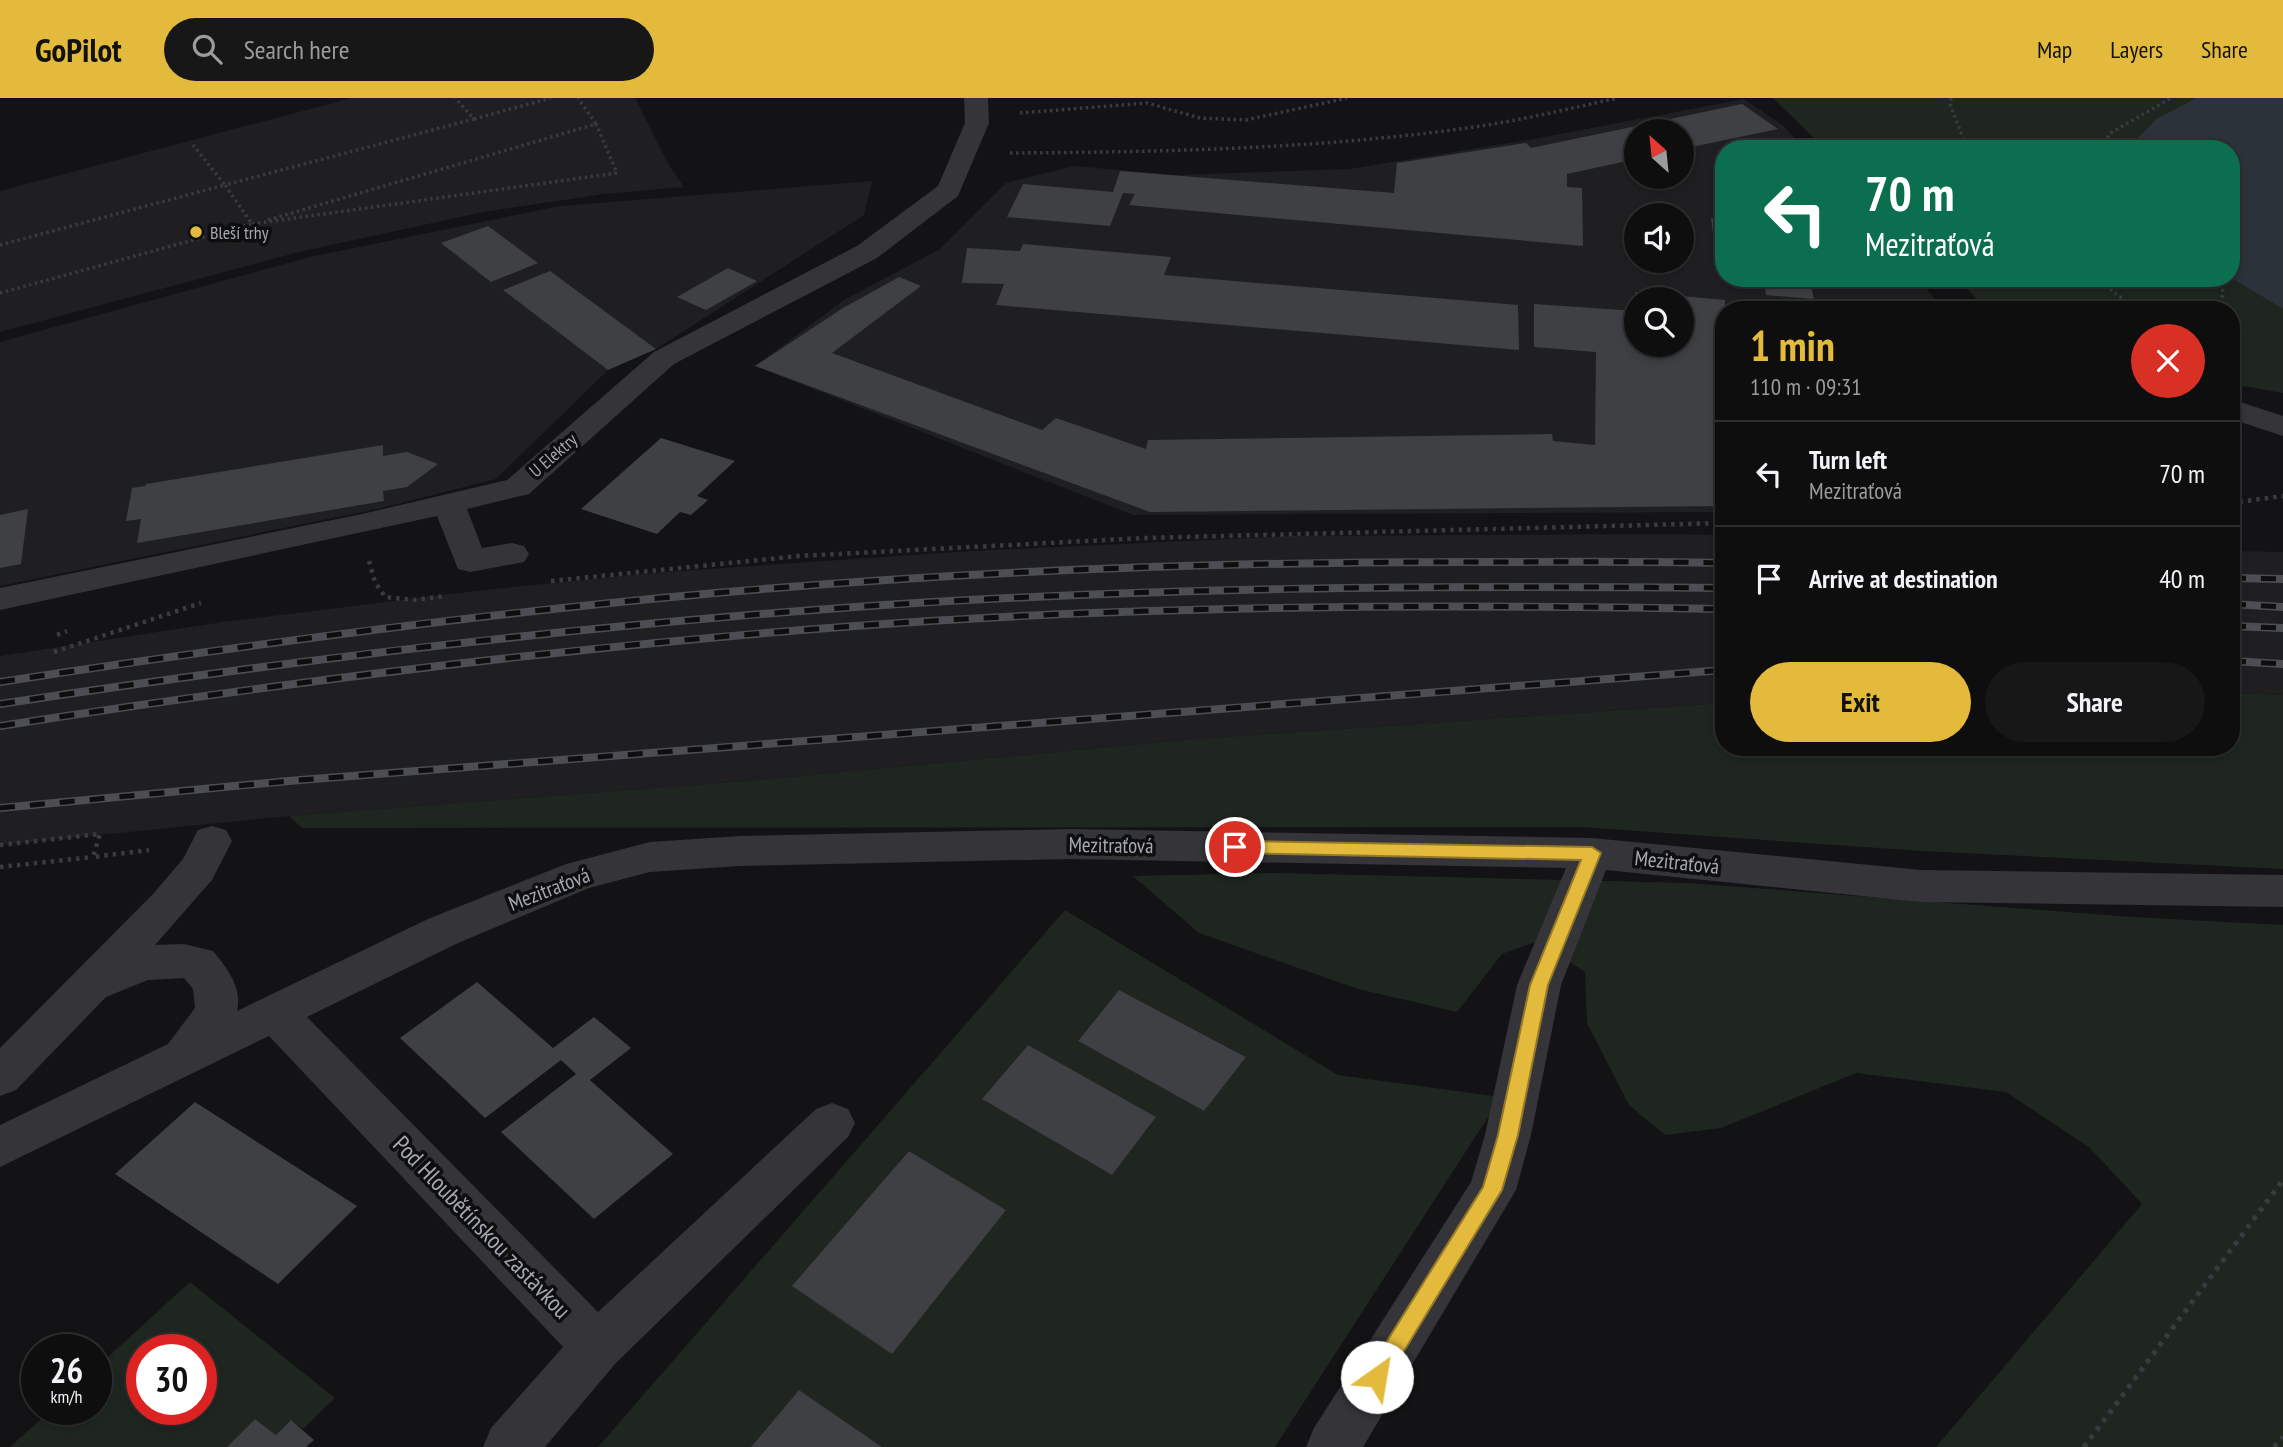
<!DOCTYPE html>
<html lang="en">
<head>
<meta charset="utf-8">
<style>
  body { margin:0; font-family:"PT Sans Narrow",sans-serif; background:#171718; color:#f1f3f6; height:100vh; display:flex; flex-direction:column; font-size:26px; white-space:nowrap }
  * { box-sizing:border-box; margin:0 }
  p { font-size:23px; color:#9b9c9e }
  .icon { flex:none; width:38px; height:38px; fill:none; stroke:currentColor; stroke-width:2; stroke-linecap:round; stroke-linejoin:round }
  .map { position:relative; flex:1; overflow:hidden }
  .details { position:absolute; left:1715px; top:203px; width:525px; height:455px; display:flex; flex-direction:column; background:#0e0e0f; border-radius:28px; box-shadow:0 4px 10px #0003,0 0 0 2px #2e2e2f }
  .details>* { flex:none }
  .hud { position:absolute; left:1715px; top:42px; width:525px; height:147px; border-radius:28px; box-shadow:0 4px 10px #0003,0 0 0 2px #2e2e2f; background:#0b6e4f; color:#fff; overflow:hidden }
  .needle { width:46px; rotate:333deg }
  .controls { position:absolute; left:1624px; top:21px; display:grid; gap:14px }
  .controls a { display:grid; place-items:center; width:70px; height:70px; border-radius:50%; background:#0e0e0f; box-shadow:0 4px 10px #0003,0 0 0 2px #2e2e2f; font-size:35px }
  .speed { position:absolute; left:21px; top:1236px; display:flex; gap:14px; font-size:35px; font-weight:700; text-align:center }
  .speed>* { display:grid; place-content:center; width:91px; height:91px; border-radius:50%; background:#0e0e0f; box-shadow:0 4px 10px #0003,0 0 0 2px #2e2e2f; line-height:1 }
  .speed small { font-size:18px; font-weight:400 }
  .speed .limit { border:10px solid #d22; background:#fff; color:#111 }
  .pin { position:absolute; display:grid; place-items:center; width:60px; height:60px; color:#fff; margin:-30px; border:4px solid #fff; border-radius:50%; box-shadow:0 2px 7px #0007 }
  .me { position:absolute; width:77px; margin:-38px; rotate:32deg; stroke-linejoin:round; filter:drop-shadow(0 0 5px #0008) }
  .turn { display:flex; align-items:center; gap:24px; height:147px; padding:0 35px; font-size:32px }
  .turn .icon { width:91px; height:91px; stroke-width:2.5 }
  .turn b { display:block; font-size:49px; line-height:60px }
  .round { display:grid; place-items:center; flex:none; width:74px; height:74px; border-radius:37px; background:#171718 }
  .head { display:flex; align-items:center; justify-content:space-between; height:119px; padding:0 35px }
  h1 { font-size:42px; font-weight:800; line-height:52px; color:#e3ba3b }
  .button { display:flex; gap:14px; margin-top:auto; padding:14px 35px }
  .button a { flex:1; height:80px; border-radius:42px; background:#e3ba3b; color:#111; font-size:28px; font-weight:800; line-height:80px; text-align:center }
  .button a+a { background:#171718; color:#f1f3f6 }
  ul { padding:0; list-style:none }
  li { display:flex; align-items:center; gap:21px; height:105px; padding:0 35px; border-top:2px solid #2e2e2f }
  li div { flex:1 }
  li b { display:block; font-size:26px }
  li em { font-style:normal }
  header { display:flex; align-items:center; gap:42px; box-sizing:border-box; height:98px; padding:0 35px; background:#e3ba3b; color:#111 }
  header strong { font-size:33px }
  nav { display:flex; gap:38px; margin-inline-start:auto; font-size:24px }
  .search { width:490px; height:63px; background:#171718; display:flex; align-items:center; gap:18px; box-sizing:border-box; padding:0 24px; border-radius:38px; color:#9b9c9e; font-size:26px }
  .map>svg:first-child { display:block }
  .built { fill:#1f1f21; fill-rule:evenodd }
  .green { fill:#1f2620; fill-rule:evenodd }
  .water { fill:#2c3239 }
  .building { fill:#3f4044 }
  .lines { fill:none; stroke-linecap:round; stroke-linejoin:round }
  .path-far2 { stroke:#3a3b40; stroke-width:3.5; stroke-dasharray:2.5 3.5; stroke-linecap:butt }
  .path-far1 { stroke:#3a3b40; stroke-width:4.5; stroke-dasharray:3.5 5; stroke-linecap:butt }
  .path { stroke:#3a3b40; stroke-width:5; stroke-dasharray:4.5 6; stroke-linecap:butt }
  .minor { fill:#343439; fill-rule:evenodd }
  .rail-casing { stroke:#4d4e53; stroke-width:8 }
  .rail { stroke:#0e0e0f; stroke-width:5; stroke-dasharray:15; stroke-linecap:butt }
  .route { fill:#e3ba3b; stroke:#947926; stroke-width:2 }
  .poi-dot { fill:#e3ba3b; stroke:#0e0e0f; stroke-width:2.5 }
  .labels { text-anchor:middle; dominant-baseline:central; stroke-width:7; stroke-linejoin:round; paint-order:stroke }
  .far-poi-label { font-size:18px; fill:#a5a8b3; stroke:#0e0e0f; text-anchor:start }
  .far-street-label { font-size:18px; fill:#a5a8b3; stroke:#0e0e0f }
  .street-label { font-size:21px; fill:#a5a8b3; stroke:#0e0e0f }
  .near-street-label { font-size:24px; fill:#a5a8b3; stroke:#0e0e0f }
</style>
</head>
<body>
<header>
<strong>GoPilot</strong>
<div class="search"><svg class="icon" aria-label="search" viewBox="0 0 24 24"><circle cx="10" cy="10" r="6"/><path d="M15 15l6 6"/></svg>Search here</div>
<nav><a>Map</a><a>Layers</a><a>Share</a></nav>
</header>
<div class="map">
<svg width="2283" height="1349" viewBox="0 0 2283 1349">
  <rect width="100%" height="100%" fill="#131214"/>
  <!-- built -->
  <path class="built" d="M352 0H635L670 69 684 89 604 96 483 114 299 154 0 234V93Z
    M1744 1 1784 28 1804 51H1724V180H1917L1945 212H1724V414L1133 417 755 268 844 202 940 151 1006 85 1075 68 1175 77 1350 71 1534 41ZM1636 33H1682V79H1636ZM1636 117H1682V163H1636ZM1636 201H1682V247H1636Z
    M872 83 864 117 656 251 608 272 496 381 377 411 0 488V244L310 159 560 108Z
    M1664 436 1724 437V605L1196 641 746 683 289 718 0 747V558L223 524 484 492 665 474 971 453 1294 438Z
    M2231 453 2283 454V597L2231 595Z"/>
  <!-- green -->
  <path class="green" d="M1773 0H2196L2156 21 2127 51H1825Z
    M1956 180H2231L2283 211V295L2231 286V212H1988Z
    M2231 595 2283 597V771L1922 753 1580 729 302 730 289 718 746 683 1196 641 1724 605V649H2231Z
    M1277 775 1688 785 2132 819 2283 827V1349H1936L2142 1106 2090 1050 2006 994 1856 975 1721 1030 1665 1037 1629 1007 1587 925 1585 874 1538 843 1502 856 1457 914 1358 891 1199 835 1133 778Z
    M1065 812 1338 977 1501 999 1275 1349H882L799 1292 751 1349H598ZM1119 892 1245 958 1204 1013 1078 943ZM1028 947 1156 1019 1112 1077 982 1001ZM909 1053 1006 1112 793 1188Z
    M190 1184 335 1300 303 1331 291 1322 276 1337 255 1321 227 1349H10L52 1311H96V1270ZM142 1251H201V1311H142Z"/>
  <!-- water -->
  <path class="water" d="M2196 0H2283V211L2231 180V51H2127L2156 21Z"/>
  <!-- building -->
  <path class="building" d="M1742 6 1778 31 1682 51V33H1636V61L1567 76V89L1582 90 1583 148 1129 107 1135 96 1123 95 1110 128 1007 119 1023 86 1113 94 1120 73 1394 95 1397 65 1526 45 1531 50Z
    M1711 120 1724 121V153H1715Z
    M488 128 538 165 491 184 441 145Z
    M1023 146 1171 159 1164 177 1518 207 1519 252 996 207 1004 186 962 185 967 150 1020 153Z
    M728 170 757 183 706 212 677 199Z
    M550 173 656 251 608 272 503 192Z
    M899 179 921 188 832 255 1042 332 1056 320 1146 351 1148 342 1552 336 1553 343 1595 347 1596 254 1534 249V206L1636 213V247H1682V201H1635V194L1725 202 1724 408 1150 414 755 268 843 210Z
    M1736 180H1836L1837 187 1810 185 1814 201 1766 197 1764 185Z
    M661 340 735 363 697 398 708 402 691 417 680 414 657 436 581 411Z
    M383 347V358L407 354 438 366 407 389 383 393 384 403 137 445 141 421 126 423 132 390 145 388 146 386Z
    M28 411 21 466 0 470V417Z
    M477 884 553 950 594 919 631 950 590 982 673 1056 594 1121 501 1034 576 976 561 962 485 1020 400 940Z
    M1119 892 1246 959 1204 1013 1078 943Z
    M1028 947 1156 1019 1112 1077 982 1001Z
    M195 1004 357 1108 278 1186 115 1076Z
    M909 1053 1006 1112 892 1256 792 1188Z
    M799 1292 882 1349H751Z
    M255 1321 276 1337 291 1322 314 1342 306 1349H227Z"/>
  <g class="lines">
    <!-- path-far2 -->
    <path class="path-far2" d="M1951 0 1950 6 1967 51
      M1020 15 1147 5 1200 20 1246 22 1347 0
      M474 21 551 0
      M2103 51 2109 36 2171 0
      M1010 55C1163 54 1315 51 1467 30 1518 23 1568 11 1618 0
      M268 122 596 26 578 0
      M252 126 617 75 596 26
      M0 147 225 87 193 47
      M2096 180 2137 212
      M2210 180 2223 189 2221 212
      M0 195 252 126 225 87 474 21 455 0"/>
    <!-- path-far1 -->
    <path class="path-far1" d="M2231 405 2283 398
      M369 463 375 484 385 499 414 502 445 498
      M551 483 799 458 1144 440 1724 425
      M57 537 67 533
      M54 554 201 505
      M0 747 100 736 93 759 149 752
      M0 769 93 759"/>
    <!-- path -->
    <path class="path" d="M2084 1349 2283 1082
      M2274 1349 2283 1339"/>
    <!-- minor -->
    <path class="minor" d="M964 0H988L989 25 958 98 877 160 674 266 529 396 467 411 482 450 512 445 524 448 529 456 524 464 470 474 458 471 437 418 0 512V490L362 416 507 382 654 254 857 148 938 88 965 25Z
      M2231 301 2283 318V338L2231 321Z
      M212 728 226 732 232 743 212 782 155 847 184 846 213 853C227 870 243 890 237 913L428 821 566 766 650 744 740 738 1071 731 1592 740 1921 772 2283 777V809L1921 804 1606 772 1561 887 1531 1037 1516 1092 1363 1349H1306L1314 1330 1471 1084 1485 1037 1517 887 1566 770 1071 761 740 768 650 774 589 790 458 845 307 919 598 1214 816 1011 832 1005 848 1011 855 1025 848 1039 615 1266 545 1349H483L491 1330 563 1249 269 938 0 1069V1027L168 946 195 910 193 891 184 880 148 882 106 899 16 992 0 998V950L153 796 183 761 198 732Z"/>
    <defs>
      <path id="rail" d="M2231 480 2283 481
        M2231 506 2283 509
        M2231 528 2283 530
        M2231 563 2283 566
        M0 584C238 548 476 516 716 495 965 473 1214 464 1463 464 1550 464 1637 463 1724 465
        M0 606C284 563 568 529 855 509 1144 489 1434 487 1724 490
        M0 628C284 584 568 549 855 528 1144 507 1434 506 1724 511
        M0 710 300 682 1724 572"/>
    </defs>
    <!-- rail casing -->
    <use href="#rail" class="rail-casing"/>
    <!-- rail -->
    <use href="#rail" class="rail"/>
  </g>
  <!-- route -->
  <path class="route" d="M1235 743 1592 749 1601 755 1548 887 1518 1037 1502 1092 1384 1286 1377 1289 1369 1286 1366 1279 1369 1272 1483 1089 1498 1037 1530 887 1581 762 1235 755 1227 749Z"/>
  <!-- markers -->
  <circle class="poi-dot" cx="196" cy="134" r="7"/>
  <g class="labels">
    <!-- far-poi labels -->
    <g class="far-poi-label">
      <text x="210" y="134">Bleší trhy</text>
    </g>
    <!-- far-street labels -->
    <g class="far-street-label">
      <text transform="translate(553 357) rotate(-41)">U Elektry</text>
    </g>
    <!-- street labels -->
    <g class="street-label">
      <text transform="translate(1111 747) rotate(1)">Mezitraťová</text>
      <text transform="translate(1677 764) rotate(6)">Mezitraťová</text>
      <text transform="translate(549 791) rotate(-21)">Mezitraťová</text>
    </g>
    <!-- near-street labels -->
    <g class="near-street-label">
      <text transform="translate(482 1129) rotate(46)">Pod Hloubětínskou zastávkou</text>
    </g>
  </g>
</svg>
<div class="controls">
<a><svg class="needle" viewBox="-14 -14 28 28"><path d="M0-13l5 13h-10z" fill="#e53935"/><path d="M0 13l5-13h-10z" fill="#9b9c9e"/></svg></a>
<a><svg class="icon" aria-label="sound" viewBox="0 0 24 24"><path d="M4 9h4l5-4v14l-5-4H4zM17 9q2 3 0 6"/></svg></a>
<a><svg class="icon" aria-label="search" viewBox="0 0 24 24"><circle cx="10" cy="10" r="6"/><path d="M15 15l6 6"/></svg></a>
</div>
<div class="speed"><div>26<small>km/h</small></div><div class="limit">30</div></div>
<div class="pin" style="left:1235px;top:749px;background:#d93025"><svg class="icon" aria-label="arrive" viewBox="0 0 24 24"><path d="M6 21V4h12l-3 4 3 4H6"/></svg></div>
<svg class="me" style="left:1377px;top:1279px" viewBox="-20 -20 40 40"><circle r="19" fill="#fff"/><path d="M0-13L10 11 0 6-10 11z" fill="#e3ba3b"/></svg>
<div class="hud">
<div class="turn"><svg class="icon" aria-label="left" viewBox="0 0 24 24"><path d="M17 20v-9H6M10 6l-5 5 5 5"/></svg><div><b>70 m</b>Mezitraťová</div></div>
</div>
<section class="details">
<div class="head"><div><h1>1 min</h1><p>110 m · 09:31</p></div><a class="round" style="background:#d93025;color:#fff"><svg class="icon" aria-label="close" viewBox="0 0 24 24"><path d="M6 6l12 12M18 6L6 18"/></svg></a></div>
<ul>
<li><svg class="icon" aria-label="left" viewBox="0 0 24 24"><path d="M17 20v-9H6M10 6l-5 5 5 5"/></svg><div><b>Turn left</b><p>Mezitraťová</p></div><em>70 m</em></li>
<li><svg class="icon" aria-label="arrive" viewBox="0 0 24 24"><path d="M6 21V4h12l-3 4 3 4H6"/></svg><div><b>Arrive at destination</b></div><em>40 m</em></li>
</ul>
<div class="button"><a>Exit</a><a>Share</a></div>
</section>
</div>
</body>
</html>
